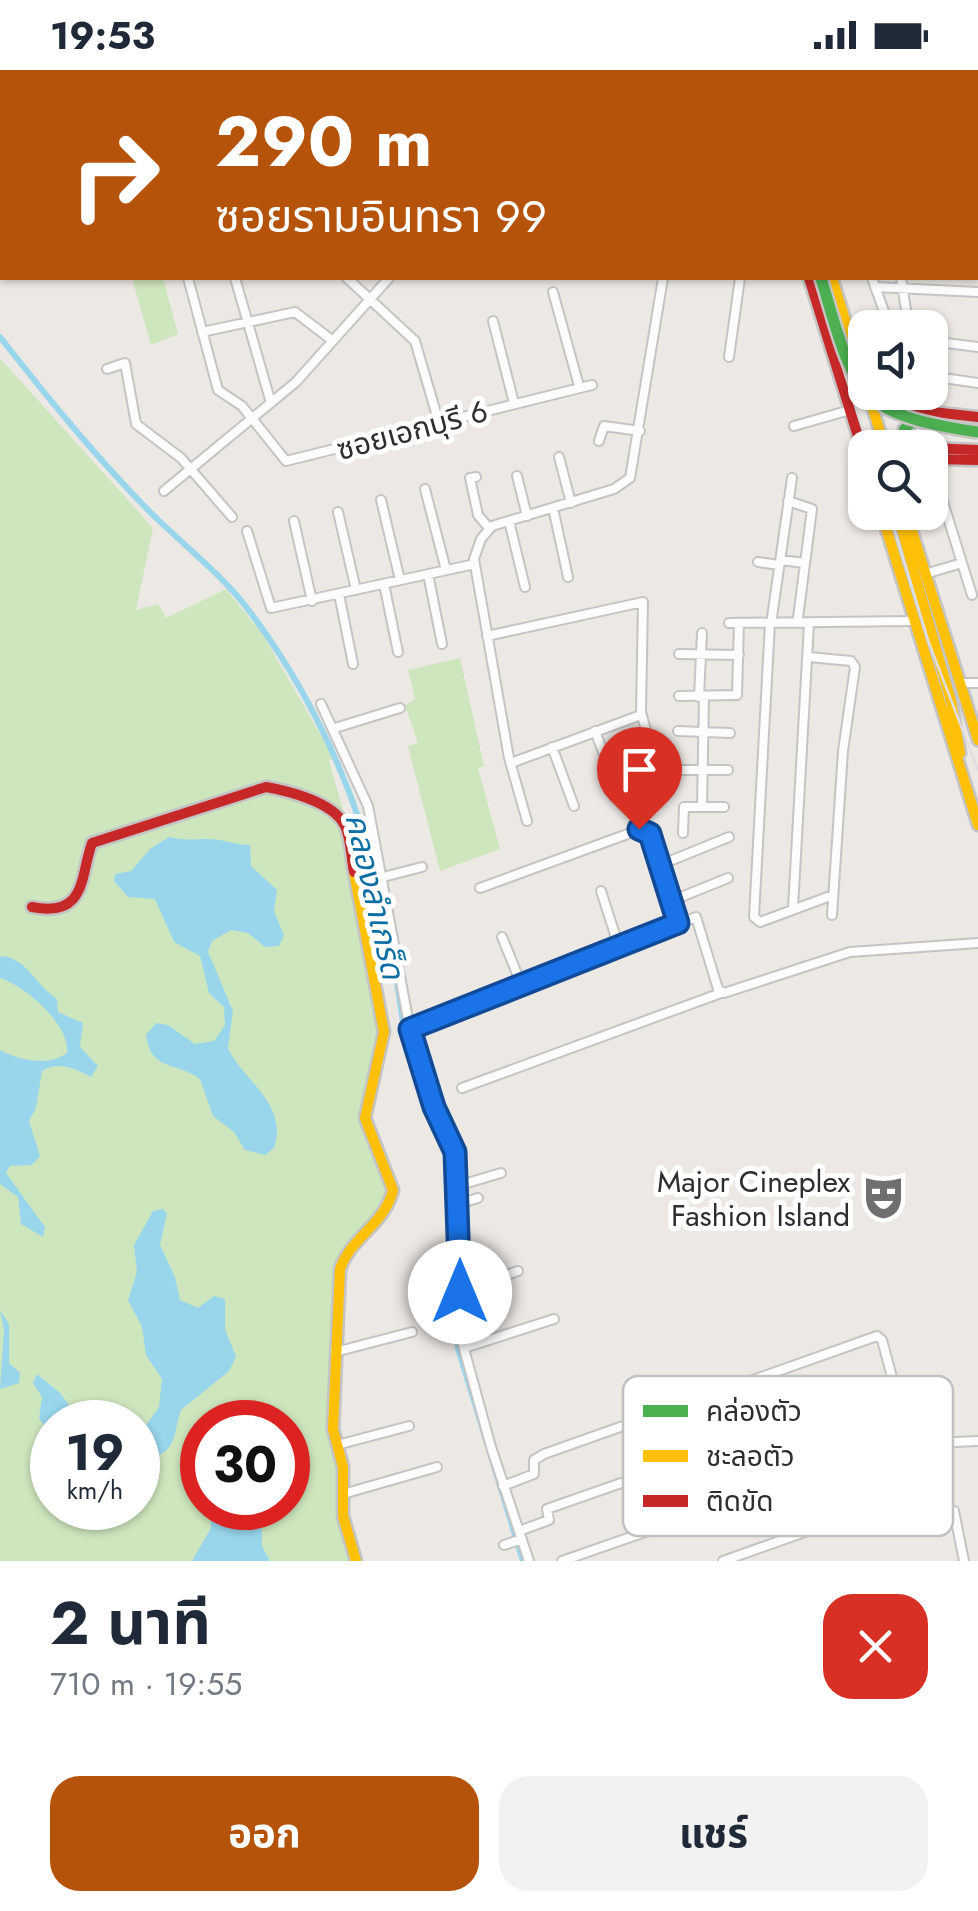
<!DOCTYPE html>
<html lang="th">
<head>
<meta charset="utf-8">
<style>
  body { margin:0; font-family:Jost,"Noto Sans Thai",sans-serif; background:#f2f2f3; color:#1f2937; height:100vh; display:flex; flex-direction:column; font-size:38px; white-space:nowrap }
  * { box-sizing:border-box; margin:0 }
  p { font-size:32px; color:#747a83 }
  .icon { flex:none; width:55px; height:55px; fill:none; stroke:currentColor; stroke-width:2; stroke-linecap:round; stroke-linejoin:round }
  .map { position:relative; height:1491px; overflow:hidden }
  .sheet { display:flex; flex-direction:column; background:#fff; flex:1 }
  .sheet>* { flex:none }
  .top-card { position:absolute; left:0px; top:0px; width:980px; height:210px; box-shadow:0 2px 8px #0004; background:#b45309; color:#fff; overflow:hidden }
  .buttons { position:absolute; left:848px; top:240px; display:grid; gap:20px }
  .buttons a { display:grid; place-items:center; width:100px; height:100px; border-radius:20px; background:#fff; box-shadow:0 2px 8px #0004; font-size:50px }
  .speed { position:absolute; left:30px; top:1330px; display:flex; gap:20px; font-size:50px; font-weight:700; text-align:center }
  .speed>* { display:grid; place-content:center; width:130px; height:130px; border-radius:50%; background:#fff; box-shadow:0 2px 8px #0004; line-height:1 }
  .speed small { font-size:25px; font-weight:400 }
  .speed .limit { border:15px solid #d22; background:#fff; color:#111 }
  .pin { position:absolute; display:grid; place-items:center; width:85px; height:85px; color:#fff; margin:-102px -42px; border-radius:50% 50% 50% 0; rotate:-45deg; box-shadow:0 0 10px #0007 }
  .pin .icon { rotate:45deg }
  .me { position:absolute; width:110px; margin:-55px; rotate:0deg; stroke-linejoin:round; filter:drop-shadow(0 0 8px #0008) }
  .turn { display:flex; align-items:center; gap:35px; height:210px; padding:0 50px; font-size:45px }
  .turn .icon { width:130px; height:130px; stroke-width:2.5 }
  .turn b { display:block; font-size:70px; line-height:85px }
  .round { display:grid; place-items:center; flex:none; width:105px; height:105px; border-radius:30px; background:#f2f2f3 }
  .summary { display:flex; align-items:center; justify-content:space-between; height:170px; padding:0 50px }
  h1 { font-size:60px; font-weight:700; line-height:75px }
  .action { display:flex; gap:20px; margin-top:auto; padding:20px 50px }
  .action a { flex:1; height:115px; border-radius:30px; background:#b45309; color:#fff; font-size:40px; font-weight:700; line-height:115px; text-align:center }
  .action a+a { background:#f2f2f3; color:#1f2937 }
  .status { display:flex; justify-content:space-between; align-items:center; height:70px; padding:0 50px; background:#fff; direction:ltr }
  .status svg { height:28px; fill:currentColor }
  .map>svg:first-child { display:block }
  .green { fill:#cee6be; fill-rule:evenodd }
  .water { fill:#99d6ec }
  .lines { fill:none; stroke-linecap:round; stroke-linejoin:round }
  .stream { stroke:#99d6ec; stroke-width:2.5 }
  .canal { stroke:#99d6ec; stroke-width:6 }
  .street-casing { stroke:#c5c4c5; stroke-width:12 }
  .fast-casing { stroke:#c5c4c5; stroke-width:15 }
  .slow-casing { stroke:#c5c4c5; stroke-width:15 }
  .jam-casing { stroke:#c5c4c5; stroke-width:15 }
  .street { stroke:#fcfcfb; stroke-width:8 }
  .fast { stroke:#4caf50; stroke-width:10 }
  .slow { stroke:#ffc107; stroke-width:10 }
  .jam { stroke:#c62828; stroke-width:10 }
  .rail { stroke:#dfdfe1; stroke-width:2.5 }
  .fast-bridge-casing { stroke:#c6c5c4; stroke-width:16; stroke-linecap:butt }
  .fast-bridge { stroke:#4caf50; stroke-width:11 }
  .route-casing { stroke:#114b97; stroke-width:25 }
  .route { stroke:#1a73e8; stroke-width:18 }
  .labels { text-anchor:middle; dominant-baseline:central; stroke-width:10; stroke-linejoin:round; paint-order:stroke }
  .street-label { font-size:30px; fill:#2e2e2e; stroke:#fff }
  .poi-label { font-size:30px; fill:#2e2e2e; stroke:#fff; text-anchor:end }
  .water-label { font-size:32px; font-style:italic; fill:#0d6fa3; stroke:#fff }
  .key { fill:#fff; stroke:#c0c0c0; stroke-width:2.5 }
  .key-label { font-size:28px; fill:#2e2e2e }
</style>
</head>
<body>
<div class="status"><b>19:53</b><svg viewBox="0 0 49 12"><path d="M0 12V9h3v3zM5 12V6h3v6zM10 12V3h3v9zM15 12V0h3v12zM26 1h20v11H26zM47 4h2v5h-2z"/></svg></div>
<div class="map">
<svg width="978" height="1491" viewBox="0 0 978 1491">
  <rect width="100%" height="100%" fill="#ece8e4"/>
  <!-- green -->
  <path class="green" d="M132 208H163L178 264 151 275Z
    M0 288 153 458 136 540 158 534 166 548 226 519 263 565 334 688 329 691 364 813 389 958 361 1044 390 1124 374 1156 340 1184 337 1195 330 1333 352 1491H0ZM52 1352H138V1438H52ZM202 1352H288V1438H202Z
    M460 588 484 696 478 698 500 779 440 801 408 676 418 673 405 635 415 629 408 600Z"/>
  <!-- water -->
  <path class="water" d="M169 767C185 771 194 769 209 769 224 769 234 775 250 775L251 796 277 820 274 841 284 865 279 876 265 877 248 863 231 860 212 871 208 882 233 941 228 978C243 1011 289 1034 274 1078L265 1085 245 1080 234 1062 213 1046 200 1009C176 991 151 1002 146 965L156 953 168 955 195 974 214 971 225 955 224 937 209 923 200 886 174 872 155 829 128 827 114 811 115 804 131 801 150 779Z
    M5 886C30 893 34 913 57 929L58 942 83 953 80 977 98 996 91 1007C76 999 59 990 42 1001L36 1038 29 1051 40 1086 32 1095 10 1096 6 1103 45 1157 43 1167 21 1154 18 1127 0 1114V980C18 990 50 997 67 983 70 954 25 916 0 908V887Z
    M163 1139 167 1143 160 1175 175 1207 180 1230 198 1238 214 1226 225 1229V1259L236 1287 229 1301 181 1340C174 1358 178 1381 153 1387L138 1377V1361L144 1358 159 1337 162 1309 146 1285 142 1257 128 1230 137 1202 134 1175 153 1141Z
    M0 1240 9 1254V1293L20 1303 19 1313 0 1319 4 1260Z
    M37 1304 60 1323 82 1352 44 1356 39 1348 42 1327 33 1313Z
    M210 1438H261L262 1476 270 1491H192L211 1458Z"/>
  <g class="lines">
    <!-- stream -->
    <path class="stream" d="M0 37H2
      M0 85H2"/>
    <!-- canal -->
    <path class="canal" d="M839 2V0
      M0 267C48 328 95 386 149 441 181 473 220 503 247 538 315 627 358 726 383 834
      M393 886 403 952 448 1084 455 1165
      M457 1202 458 1278 523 1491"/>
    <defs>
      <path id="street" d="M296 0V2
        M89 2V0
        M138 2 139 0
        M188 2 189 0
        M238 2V0
        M550 2 551 0
        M704 2 705 0
        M862 2V0
        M891 2V0
        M914 2 915 0
        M976 2V0
        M0 139H2
        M188 208 218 320 242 336 286 391 592 315
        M235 208 271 333
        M347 208 415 271 439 353
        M872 208 890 258
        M901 208 906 240 903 258
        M875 217 978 222
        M553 222 579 316
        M493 251 514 333
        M202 262 295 242 333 271
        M930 271 978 277
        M729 287 740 208
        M107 299 125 293 136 354 181 388 232 447
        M930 306 978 313
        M794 356 850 340
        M599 371 604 356 640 361
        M559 387 571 433
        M517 406 527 446
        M476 407 470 408 478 445 489 458
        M425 419 446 500
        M164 421 296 312 389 208
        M381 430 400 510
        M788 431 812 439 798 548
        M553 438 568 507
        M338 442 356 520
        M294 451 312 531
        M509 451 525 517
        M247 461 271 538 475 494
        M780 490 805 493
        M758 492 779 495
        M962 493 972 525
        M428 504 442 574
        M925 504 962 493 940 422
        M384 514 398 582
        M339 524 353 594
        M772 547 792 408
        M729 553 913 551
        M770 553 754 847 760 852 833 825
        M487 566 643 532 641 642 652 683
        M679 584 739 585
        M809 587 851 591 855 597 843 681 832 845
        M959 613H978
        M679 626 737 625 739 553
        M699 627 702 563
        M321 634 368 736 409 954 434 1037 455 1083 463 1275 491 1377 529 1491
        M335 658 400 638
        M595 661 619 723
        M678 661 730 663
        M552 677 574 736
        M511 693 641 645
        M681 700H728
        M702 737 704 627
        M527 751 509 688 474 489 481 469 492 456 614 419 630 408 663 208
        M683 763 684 737H724
        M660 795 729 767
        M383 807 422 797
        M480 818 644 758 678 853
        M601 821 619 877
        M671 831 728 808
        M793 838 809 554
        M502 867 522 916
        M411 959 696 847 718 919 724 923 850 882 978 873
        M462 1018 721 923
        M457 1116 501 1103
        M458 1134 478 1128
        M460 1221 518 1201
        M461 1255 496 1245 495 1219
        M464 1278 554 1249
        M335 1282 412 1262
        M337 1375 409 1356
        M503 1416 534 1404V1390L544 1384 877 1266 882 1270 909 1370
        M343 1424 437 1397
        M954 1441 964 1491
        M519 1461 549 1450 547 1439 895 1317
        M504 1475 522 1469
        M562 1491 909 1370 910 1374 978 1371
        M723 1491 915 1423 921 1416 910 1374"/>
      <path id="fast" d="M906 378 904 359 920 347"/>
      <path id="slow" d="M832 208 865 313
        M868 323 885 378
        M881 442 978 755
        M897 442 951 631 960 683
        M906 442 978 670
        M354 802 384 962 365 1048 393 1120C385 1154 351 1167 340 1199L333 1359 343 1397V1446L356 1491"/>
      <path id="jam" d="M749 0 750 2
        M769 0 770 2
        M809 208 865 389
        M875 322 906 339 978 347
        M930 378 978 380
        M930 389 978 390
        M32 837C87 848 80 806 92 773L266 717C289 721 332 732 344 754 351 766 351 788 354 802"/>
    </defs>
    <!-- street casing -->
    <use href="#street" class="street-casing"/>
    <!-- fast casing -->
    <use href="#fast" class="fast-casing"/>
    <!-- slow casing -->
    <use href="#slow" class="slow-casing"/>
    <!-- jam casing -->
    <use href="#jam" class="jam-casing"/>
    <!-- street -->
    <use href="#street" class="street"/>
    <!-- fast -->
    <use href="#fast" class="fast"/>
    <!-- slow -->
    <use href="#slow" class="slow"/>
    <!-- jam -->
    <use href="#jam" class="jam"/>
    <!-- rail -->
    <path class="rail" d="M757 0V2
      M814 208 869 378
      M889 442 929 573 978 700"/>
    <defs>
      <path id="fast-bridge" d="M821 208C855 322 853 344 978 362"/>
    </defs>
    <!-- fast-bridge casing -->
    <use href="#fast-bridge" class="fast-bridge-casing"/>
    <!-- fast-bridge -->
    <use href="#fast-bridge" class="fast-bridge"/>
  </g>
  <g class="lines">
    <defs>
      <path id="route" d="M460 1222 455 1082 434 1037 410 959 678 853 650 764 639 759"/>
    </defs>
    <!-- route casing -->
    <use href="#route" class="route-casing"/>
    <!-- route -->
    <use href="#route" class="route"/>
  </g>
  <!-- icons -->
  <defs>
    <symbol id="theatre-bare" viewBox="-9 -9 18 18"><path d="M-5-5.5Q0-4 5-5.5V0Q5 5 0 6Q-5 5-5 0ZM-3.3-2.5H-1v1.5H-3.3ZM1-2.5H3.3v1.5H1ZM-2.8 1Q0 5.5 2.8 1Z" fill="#706f6e" stroke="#fff" stroke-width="2.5" paint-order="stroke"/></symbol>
  </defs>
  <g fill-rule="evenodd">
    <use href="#theatre-bare" x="852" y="1096" width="63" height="63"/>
  </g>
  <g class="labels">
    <!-- street labels -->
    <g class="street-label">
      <text transform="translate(412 360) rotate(-15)">ซอยเอกบุรี 6</text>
    </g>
    <!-- poi labels -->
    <g class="poi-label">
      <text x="850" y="1111">Major Cineplex<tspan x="850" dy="34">Fashion Island</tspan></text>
    </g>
    <!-- water labels -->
    <g class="water-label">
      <text transform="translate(375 826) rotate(77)">คลองลำเกร็ด</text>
    </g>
  </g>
  <!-- legend -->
  <rect x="623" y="1306" width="330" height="160" rx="15" class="key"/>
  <rect x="643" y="1335" width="45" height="12" fill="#4caf50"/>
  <rect x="643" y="1380" width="45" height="12" fill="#ffc107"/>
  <rect x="643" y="1425" width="45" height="12" fill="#c62828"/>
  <g class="key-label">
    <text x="706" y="1351">คล่องตัว</text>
    <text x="706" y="1396">ชะลอตัว</text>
    <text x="706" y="1441">ติดขัด</text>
  </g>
</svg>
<div class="buttons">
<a><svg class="icon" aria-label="sound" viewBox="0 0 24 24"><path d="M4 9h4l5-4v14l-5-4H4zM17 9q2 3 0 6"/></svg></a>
<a><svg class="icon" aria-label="search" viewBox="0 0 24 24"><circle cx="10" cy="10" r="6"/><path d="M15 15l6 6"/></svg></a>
</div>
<div class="speed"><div>19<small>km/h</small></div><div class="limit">30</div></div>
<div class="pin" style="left:639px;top:759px;background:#d93025"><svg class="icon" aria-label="arrive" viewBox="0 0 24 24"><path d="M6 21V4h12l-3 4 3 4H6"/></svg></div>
<svg class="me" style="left:460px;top:1222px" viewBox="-20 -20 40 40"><circle r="19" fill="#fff"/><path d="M0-13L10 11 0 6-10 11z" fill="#1a73e8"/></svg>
<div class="top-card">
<div class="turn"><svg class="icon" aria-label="right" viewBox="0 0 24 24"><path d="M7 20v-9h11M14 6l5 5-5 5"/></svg><div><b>290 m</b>ซอยรามอินทรา 99</div></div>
</div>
</div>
<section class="sheet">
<div class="summary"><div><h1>2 นาที</h1><p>710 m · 19:55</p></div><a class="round" style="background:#d93025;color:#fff"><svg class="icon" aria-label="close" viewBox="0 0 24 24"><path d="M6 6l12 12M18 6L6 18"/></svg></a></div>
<div class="action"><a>ออก</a><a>แชร์</a></div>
</section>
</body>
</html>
